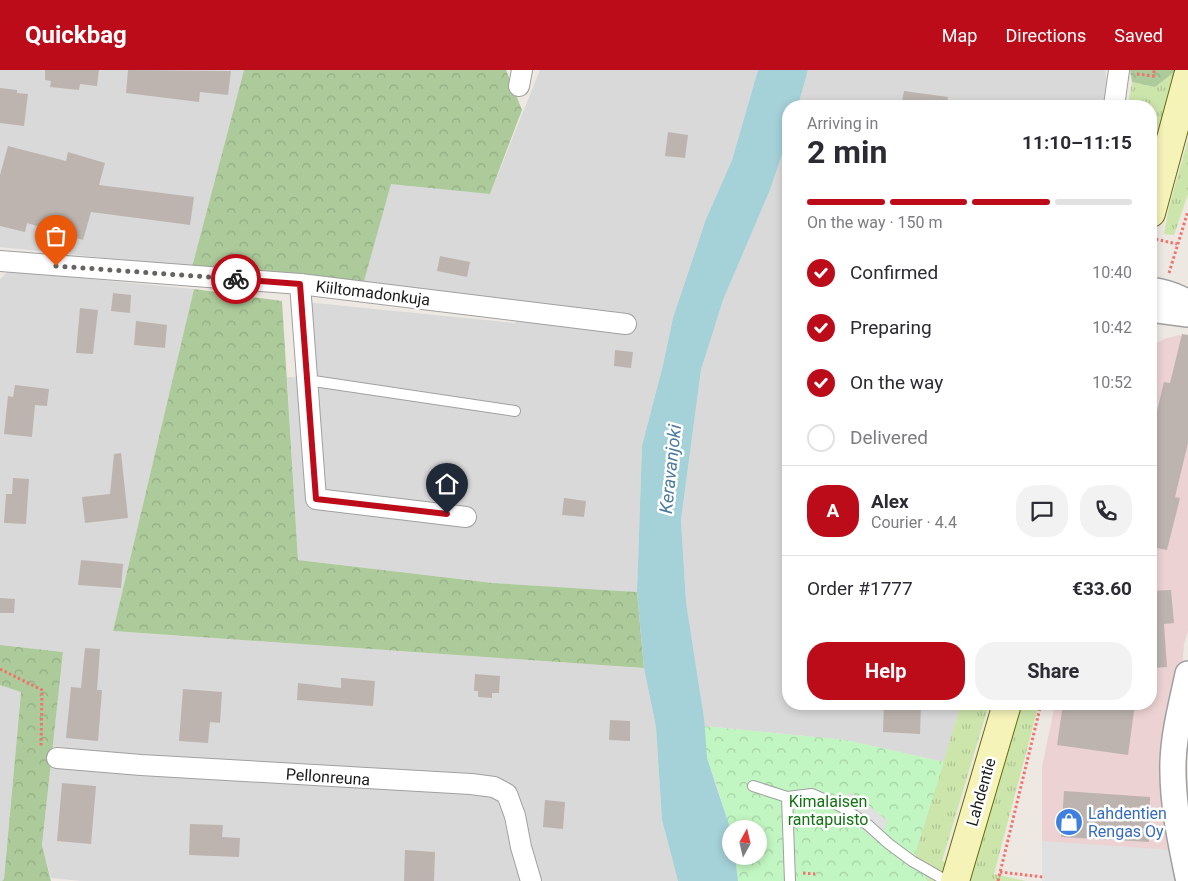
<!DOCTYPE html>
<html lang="en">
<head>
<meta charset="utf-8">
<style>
	:root { --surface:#fff; --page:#f2f2f3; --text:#2b2b33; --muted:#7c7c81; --line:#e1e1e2; --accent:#bc0c1a }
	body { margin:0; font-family:Roboto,sans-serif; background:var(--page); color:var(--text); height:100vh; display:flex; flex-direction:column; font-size:19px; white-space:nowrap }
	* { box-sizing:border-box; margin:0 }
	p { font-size:16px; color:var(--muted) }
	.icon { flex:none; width:28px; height:28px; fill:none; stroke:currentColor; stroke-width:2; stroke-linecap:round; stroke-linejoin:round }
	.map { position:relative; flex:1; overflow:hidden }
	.panel { position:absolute; left:782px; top:30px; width:375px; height:610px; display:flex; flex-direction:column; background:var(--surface); border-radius:20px; box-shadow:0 2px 8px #0003 }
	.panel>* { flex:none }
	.needle { width:32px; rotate:8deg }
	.tools { position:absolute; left:722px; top:750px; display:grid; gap:10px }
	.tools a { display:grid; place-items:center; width:45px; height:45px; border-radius:50%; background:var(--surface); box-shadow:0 2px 8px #0003; font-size:25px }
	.pin { position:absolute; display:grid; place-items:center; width:42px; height:42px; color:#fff; margin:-51px -21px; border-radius:50% 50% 50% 0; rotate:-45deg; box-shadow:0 0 5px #0007 }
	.pin .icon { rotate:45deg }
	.courier { position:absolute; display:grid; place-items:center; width:50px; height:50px; margin:-25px; border:4px solid #bc0c1a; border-radius:50%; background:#fff; color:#222; box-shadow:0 1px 6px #0007 }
	.overview em { font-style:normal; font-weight:700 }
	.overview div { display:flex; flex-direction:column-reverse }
	.overview { display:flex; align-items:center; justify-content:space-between; height:85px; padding:0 25px }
	h1 { font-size:32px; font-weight:700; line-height:38px }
	.bar { display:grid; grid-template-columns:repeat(4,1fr); gap:8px 5px; align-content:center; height:60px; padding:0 25px }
	.bar i { height:6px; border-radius:4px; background:var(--line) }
	.bar .current { background:var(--accent) }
	.bar p { grid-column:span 4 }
	.line { display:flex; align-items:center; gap:12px; padding:0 25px; border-top:1px solid var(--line) }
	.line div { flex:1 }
	.round { display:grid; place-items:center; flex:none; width:52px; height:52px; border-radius:20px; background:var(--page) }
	ol { padding:0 25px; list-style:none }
	li { display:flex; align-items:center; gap:15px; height:55px }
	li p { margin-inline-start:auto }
	li .icon { padding:5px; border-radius:50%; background:var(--accent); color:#fff; stroke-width:4 }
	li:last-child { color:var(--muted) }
	li i { width:28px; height:28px; border:2px solid var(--line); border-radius:50% }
	.cta { display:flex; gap:10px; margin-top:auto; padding:10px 25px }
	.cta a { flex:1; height:58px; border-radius:20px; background:var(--accent); color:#fff; font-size:20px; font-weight:700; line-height:58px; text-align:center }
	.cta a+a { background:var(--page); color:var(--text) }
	header { display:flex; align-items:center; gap:30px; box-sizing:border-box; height:70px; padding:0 25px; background:var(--accent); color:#fff }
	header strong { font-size:24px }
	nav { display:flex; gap:28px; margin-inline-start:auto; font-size:18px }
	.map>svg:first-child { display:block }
	.residential { fill:#dad9d9 }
	.commercial { fill:#edd2d3 }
	.grass { fill:url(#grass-tufts) }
	.forest { fill:url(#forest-crowns) }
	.park { fill:url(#park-crowns) }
	.parking { fill:#e0e0e0 }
	.water { fill:#a5d1d8 }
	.building { fill:#bdb4af }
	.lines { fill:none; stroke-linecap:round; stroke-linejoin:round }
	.service-casing { stroke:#a0a0a0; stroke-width:12 }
	.minor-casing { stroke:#a0a0a0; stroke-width:22 }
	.tertiary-casing { stroke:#a0a0a0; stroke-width:28 }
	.secondary-casing { stroke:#686b0b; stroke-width:30 }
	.path { stroke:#f17370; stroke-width:3; stroke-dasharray:2.5 2.5; stroke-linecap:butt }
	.service { stroke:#fff; stroke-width:10 }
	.minor { stroke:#fff; stroke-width:20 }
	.tertiary { stroke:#fff; stroke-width:25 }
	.secondary { stroke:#f5f3b8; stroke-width:28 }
	.done { stroke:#656461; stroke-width:5; stroke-dasharray:0 9 }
	.route { stroke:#bc0c1a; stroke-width:6 }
	.labels { text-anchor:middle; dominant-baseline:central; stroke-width:5; stroke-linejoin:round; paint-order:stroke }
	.street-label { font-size:16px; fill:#1c1c1c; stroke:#fff }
	.park-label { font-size:16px; fill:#127312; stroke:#fff }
	.shop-label { font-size:16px; fill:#366cbe; stroke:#fff; text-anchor:start }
	.water-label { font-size:18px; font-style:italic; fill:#4c7b9e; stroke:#fff }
</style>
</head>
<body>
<header>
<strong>Quickbag</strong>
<nav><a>Map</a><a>Directions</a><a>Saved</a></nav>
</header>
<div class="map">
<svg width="1188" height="811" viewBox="0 0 1188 811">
	<defs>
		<pattern id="grass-tufts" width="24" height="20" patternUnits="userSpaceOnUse" patternTransform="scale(1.25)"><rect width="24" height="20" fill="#cce5ab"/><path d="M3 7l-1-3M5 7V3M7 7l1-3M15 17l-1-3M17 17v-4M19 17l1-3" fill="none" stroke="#afc493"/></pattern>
		<pattern id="forest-crowns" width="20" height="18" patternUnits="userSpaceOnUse" patternTransform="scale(1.25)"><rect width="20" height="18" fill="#acca9a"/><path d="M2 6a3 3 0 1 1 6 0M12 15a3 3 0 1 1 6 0" fill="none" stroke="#93ad84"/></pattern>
		<pattern id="park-crowns" width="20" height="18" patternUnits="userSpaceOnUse" patternTransform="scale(1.25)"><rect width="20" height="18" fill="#c1f5c1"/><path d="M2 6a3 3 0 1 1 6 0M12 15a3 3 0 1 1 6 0" fill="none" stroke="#a5d1a5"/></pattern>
	</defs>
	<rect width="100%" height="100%" fill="#ede9e2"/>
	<g class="residential">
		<path d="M0,0H244L192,197L0,177Z"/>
		<path d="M540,0H758L732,90L706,149L673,248L663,295L642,376L637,522L493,513L298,490L287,307L309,308L305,232L515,253L519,233L363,215L391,113L490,124Z"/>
		<path d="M808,0H1105L1109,28L1107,36H798Z"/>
		<path d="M789,64V634H961L944,692L846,670L703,656L704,648L686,532L681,450L701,300L723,230L770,120Z"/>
		<path d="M8,201L194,219L113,561L644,598L656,657L662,750L678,811H81L51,808L42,775L63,582L0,575V209Z"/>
		<path d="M0,615L21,621L4,809L2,811H0Z"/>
	</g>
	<path class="commercial" d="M1179,265L1188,268V561L1184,574L1177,662L1185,811H1042V697L1055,634H1151V287L1155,274L1164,269Z"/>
	<g class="grass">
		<path d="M1177,0L1151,82V36H1128L1132,12L1155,17Z"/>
		<path d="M1188,70V124L1174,165L1164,164L1169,137Z"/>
		<path d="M961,634H989L942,791L971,798L1020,634H1039L994,804L1026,811H927L915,784Z"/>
	</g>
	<g class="forest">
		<path d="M244,0H506L522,40L490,124L391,114L363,215L192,197Z"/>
		<path d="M1130,0H1177L1155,17L1132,12Z"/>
		<path d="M194,219L282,231L298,490L493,513L637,522L644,598L113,561Z"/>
		<path d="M0,575L63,582L42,775L51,811H2L4,809L21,622L0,615Z"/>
	</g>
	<path class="park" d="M703,656L846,670L944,692L915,784L927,811H738L735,786H759V759H731V764L719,722L707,688Z"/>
	<g class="parking">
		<path d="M850,722L863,731L888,751L881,767L875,770L851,750L838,743Z"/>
		<path d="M1042,771L1173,780L1179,811H1042Z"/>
	</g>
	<path class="water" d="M758,0H808L798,36H789V64L770,120L723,230L701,300L681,450L686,532L704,648L707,688L730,758L731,786H735L738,811H678L662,750L656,657L644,598L637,522L642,376L663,295L673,248L706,149L732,90Z"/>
	<g class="building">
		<path d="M45,0H99L97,16L80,14L79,20L50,17L51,11L45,10Z"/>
		<path d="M128,0L231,1L228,25L200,22L199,32L126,23Z"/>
		<path d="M0,18L17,20V23L28,24L24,56L0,53Z"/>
		<path d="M904,21L948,27L947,36H901Z"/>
		<path d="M668,62L688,65L685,88L665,86Z"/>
		<path d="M8,76L66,91L68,82L105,93L99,115L194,127L190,155L91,142L83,170L27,153L25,162L0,156V105Z"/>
		<path d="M440,186L470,192L467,207L437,201Z"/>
		<path d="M113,223L131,225L130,243L111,241Z"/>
		<path d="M80,238L98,240L93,284L76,283Z"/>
		<path d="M136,251L167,255L165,278L134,275Z"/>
		<path d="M1182,264L1188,265V373L1175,427L1180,428L1167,480L1151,477V340L1157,341L1164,312L1170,313Z"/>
		<path d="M615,280L633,282L631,298L614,296Z"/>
		<path d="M15,315L49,319L47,336L35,335L32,367L4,364L8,326L13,327Z"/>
		<path d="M121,383L128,448L85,453L82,427L110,424L114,384Z"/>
		<path d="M13,408L29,409L26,454L4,453L6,424H12Z"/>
		<path d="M564,428L586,431L584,447L562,445Z"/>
		<path d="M81,490L123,494L121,518L78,515Z"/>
		<path d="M1171,520L1174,553L1164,554L1167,597L1151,598V521Z"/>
		<path d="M0,528L15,529L14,543H0Z"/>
		<path d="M85,578L100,579L97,620H102L98,671L66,668L71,617L81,618Z"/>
		<path d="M475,604L500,606L499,623H492V628L478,627V621H474Z"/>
		<path d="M341,608L375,611L373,636L297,630L298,613L341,618Z"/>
		<path d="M183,619L222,622L220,653L210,652L208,673L179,671Z"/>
		<path d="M884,634H921L920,664L883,662Z"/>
		<path d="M1063,634H1135L1128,685L1057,675Z"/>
		<path d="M610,650L630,651V671L609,670Z"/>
		<path d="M62,713L96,716L91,774L57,771Z"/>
		<path d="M1064,721L1150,727L1149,772L1061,767Z"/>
		<path d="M545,730L565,732L563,759L543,757Z"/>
		<path d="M190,754L223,755L222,767L240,768L239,787L189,785Z"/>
		<path d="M405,780L435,782L434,811H404Z"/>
	</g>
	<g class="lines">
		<g class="service-casing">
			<g id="service">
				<path d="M307,310L515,341"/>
				<path d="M753,716L787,727L812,724L842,737L868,755L889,774L912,791L947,811"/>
				<path d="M787,727L790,811"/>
			</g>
		</g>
		<g class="minor-casing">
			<g id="minor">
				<path d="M519,16L522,0"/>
				<path d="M1114,36L1119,0"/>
				<path d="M0,191L300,214L626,254"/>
				<path d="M300,214L316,429L466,447"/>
				<path d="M57,688L141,695L471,714L494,717L507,724L515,746L521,777L531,811"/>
			</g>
		</g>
		<g class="tertiary-casing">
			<g id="tertiary">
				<path d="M1151,220C1165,222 1177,226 1188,233"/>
				<path d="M1151,238L1158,240L1188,244"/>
				<path d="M1188,604C1182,633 1174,662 1173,692C1172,731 1180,769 1188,807"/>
			</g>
		</g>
		<g class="secondary-casing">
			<g id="secondary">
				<path d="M1151,143L1188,6"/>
				<path d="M955,811L1007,634"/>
			</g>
		</g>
		<g class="path">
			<path d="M1137,4L1154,6V0"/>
			<path d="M1151,168L1177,174"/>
			<path d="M1169,203L1188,141"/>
			<path d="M0,599L42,620L41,677"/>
			<path d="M1000,802L1043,807"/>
			<path d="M803,803L815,804"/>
			<path d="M998,811L1041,634"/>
		</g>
		<use href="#service" class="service"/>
		<use href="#minor" class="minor"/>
		<use href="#tertiary" class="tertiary"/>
		<use href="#secondary" class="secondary"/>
	</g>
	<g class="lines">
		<path class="done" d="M56,196L236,209"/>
		<path class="route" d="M236,209L300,214L316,429L447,444"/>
	</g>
	<defs>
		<g id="shop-disc" transform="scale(1.4375)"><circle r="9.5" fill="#3f7fe0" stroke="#fff"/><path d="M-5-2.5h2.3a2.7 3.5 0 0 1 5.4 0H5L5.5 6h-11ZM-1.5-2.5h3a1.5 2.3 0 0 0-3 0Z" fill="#fff"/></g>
	</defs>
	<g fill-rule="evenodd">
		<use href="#shop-disc" x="1069" y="752"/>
	</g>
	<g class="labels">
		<g class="street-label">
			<text transform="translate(373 223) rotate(7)">Kiiltomadonkuja</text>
			<text transform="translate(328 707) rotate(4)">Pellonreuna</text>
			<text transform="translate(981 722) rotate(-74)">Lahdentie</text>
		</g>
		<g class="park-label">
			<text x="828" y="731">Kimalaisen<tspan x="828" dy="18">rantapuisto</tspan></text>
		</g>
		<g class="shop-label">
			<text x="1088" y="743">Lahdentien<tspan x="1088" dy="18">Rengas Oy</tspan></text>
		</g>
		<g class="water-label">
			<text transform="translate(670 399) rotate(-84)">Keravanjoki</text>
		</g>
	</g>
</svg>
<div class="tools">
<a><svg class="needle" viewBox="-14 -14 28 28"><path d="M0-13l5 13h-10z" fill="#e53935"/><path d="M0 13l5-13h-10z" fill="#7c7c81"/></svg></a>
</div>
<div class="pin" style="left:56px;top:196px;background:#ea580c"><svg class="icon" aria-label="bag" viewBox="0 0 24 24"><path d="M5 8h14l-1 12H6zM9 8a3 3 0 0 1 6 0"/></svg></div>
<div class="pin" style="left:447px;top:444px;background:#1f2937"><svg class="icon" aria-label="home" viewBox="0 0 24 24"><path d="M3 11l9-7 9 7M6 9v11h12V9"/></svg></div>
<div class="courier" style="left:236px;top:209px"><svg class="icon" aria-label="bike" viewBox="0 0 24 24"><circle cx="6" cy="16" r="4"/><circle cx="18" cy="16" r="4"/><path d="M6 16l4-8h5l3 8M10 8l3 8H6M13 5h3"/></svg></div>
<section class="panel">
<div class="overview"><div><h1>2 min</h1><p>Arriving in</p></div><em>11:10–11:15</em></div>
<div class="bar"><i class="current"></i><i class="current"></i><i class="current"></i><i></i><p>On the way · 150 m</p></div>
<ol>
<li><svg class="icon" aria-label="check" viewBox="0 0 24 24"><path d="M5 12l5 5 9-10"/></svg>Confirmed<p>10:40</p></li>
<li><svg class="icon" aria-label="check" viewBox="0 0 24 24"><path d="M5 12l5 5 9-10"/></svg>Preparing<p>10:42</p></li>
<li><svg class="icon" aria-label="check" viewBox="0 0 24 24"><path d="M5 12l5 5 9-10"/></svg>On the way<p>10:52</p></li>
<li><i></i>Delivered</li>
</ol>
<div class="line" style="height:90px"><b class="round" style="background:var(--accent);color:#fff">A</b><div><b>Alex</b><p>Courier · 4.4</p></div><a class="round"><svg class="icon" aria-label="chat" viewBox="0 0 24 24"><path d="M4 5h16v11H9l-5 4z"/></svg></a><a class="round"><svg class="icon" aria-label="phone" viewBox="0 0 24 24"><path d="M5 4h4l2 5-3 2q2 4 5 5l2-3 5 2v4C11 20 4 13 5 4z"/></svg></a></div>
<div class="line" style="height:65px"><div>Order #1777</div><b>€33.60</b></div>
<div class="cta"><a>Help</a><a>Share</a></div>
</section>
</div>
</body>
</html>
